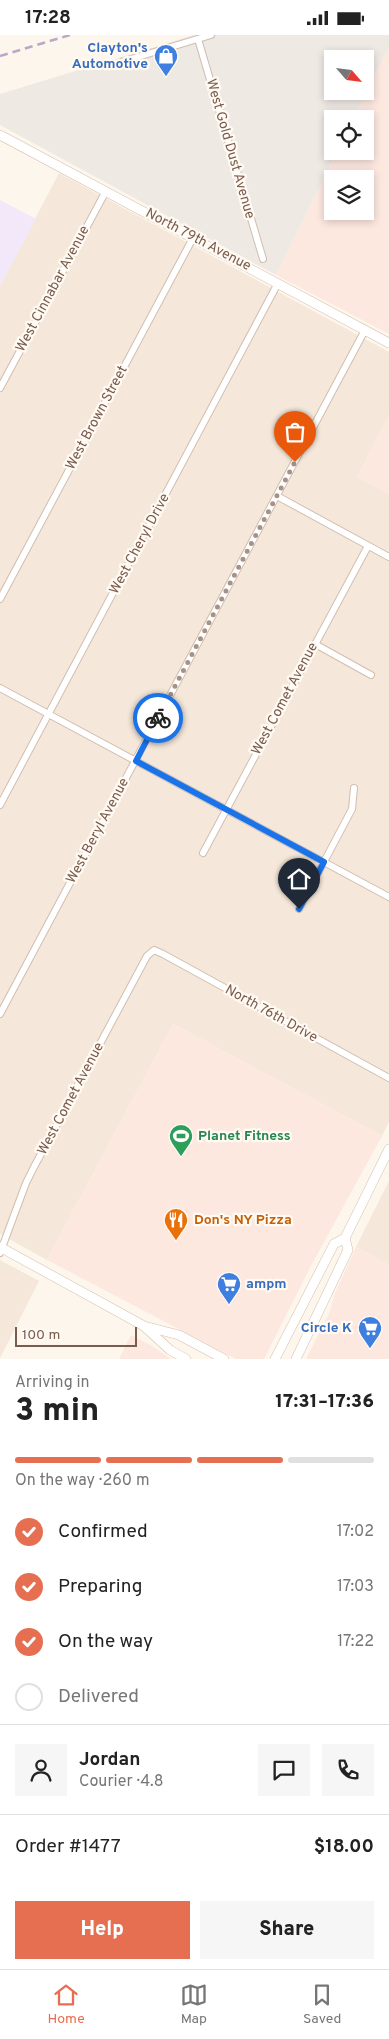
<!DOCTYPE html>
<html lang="en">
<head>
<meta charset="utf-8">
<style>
	:root { --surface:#fff; --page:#f6f6f6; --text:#222; --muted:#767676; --line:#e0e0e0; --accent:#e76f51 }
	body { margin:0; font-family:Overpass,sans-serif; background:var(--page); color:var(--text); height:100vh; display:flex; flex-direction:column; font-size:19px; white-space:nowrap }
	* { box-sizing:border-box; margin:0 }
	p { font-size:16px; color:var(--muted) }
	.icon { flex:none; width:28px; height:28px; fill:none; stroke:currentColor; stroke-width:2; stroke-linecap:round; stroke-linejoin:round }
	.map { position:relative; height:1324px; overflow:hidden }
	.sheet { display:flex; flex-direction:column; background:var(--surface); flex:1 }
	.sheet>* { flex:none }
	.needle { width:32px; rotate:118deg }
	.tools { position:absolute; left:324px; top:15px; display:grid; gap:10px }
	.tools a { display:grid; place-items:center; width:50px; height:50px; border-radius:0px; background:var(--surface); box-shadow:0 2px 8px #0003; font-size:25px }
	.scale { position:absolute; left:15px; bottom:12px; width:122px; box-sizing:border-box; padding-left:5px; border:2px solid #7a5c4d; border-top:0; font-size:14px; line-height:18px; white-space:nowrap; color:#7a5c4d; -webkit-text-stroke:4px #fffaf3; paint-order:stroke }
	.pin { position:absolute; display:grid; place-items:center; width:42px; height:42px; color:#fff; margin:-51px -21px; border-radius:50% 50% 50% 0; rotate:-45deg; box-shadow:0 0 5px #0007 }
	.pin .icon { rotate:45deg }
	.courier { position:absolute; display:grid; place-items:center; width:50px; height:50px; margin:-25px; border:4px solid #1a73e8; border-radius:50%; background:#fff; color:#222; box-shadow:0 1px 6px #0007 }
	.overview em { font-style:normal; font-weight:800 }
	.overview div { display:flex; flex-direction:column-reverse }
	.overview { display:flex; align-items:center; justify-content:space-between; height:85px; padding:0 15px }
	h1 { font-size:32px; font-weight:800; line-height:38px }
	.bar { display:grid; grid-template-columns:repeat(4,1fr); gap:8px 5px; align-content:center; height:60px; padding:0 15px }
	.bar i { height:6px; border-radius:4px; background:var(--line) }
	.bar .current { background:var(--accent) }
	.bar p { grid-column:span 4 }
	.line { display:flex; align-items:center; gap:12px; padding:0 15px; border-top:1px solid var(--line) }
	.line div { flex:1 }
	.round { display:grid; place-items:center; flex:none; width:52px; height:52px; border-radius:0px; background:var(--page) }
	ol { padding:0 15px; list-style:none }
	li { display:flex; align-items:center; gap:15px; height:55px }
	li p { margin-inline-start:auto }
	li .icon { padding:5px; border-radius:50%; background:var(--accent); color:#fff; stroke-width:4 }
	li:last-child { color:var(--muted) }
	li i { width:28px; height:28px; border:2px solid var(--line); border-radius:50% }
	.cta { display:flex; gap:10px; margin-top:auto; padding:10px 15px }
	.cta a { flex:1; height:58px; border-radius:0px; background:var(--accent); color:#fff; font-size:20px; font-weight:800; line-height:58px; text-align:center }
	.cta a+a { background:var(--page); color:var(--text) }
	.status { display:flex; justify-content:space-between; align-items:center; height:35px; padding:0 25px; background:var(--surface); direction:ltr }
	.status svg { height:14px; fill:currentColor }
	.tab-bar { display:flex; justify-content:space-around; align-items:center; height:70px; border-top:1px solid var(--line); background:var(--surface); font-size:14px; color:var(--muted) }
	.tab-bar a { display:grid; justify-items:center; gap:2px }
	.tab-bar .current { color:var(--accent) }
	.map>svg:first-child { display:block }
	.residential { fill:#f5e8da }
	.commercial { fill:#fde8e0; fill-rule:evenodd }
	.industrial { fill:#efe9e4; fill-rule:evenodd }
	.education { fill:#f3e8fa }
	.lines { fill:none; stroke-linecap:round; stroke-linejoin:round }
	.street-casing { stroke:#d1beb0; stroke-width:8 }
	.secondary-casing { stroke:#d6c0b0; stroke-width:10 }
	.street { stroke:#fff; stroke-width:6 }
	.secondary { stroke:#fff; stroke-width:9 }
	.rail { stroke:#b9a8c9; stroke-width:2.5; stroke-dasharray:8 5; stroke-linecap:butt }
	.done { stroke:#a89285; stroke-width:5; stroke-dasharray:0 9 }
	.route { stroke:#1a73e8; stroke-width:6 }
	.labels { text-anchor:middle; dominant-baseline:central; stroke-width:4.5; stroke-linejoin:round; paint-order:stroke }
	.shop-label { font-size:14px; font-weight:bold; fill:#366cbe; stroke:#fffaf3; text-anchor:end }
	.street-label { font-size:14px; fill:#7a5c4d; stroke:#fffaf3 }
	.leisure-label { font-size:14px; font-weight:bold; fill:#27864d; stroke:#fffaf3; text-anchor:start }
	.food-label { font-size:14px; font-weight:bold; fill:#c56008; stroke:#fffaf3; text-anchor:start }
</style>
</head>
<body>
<div class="status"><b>17:28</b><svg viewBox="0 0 49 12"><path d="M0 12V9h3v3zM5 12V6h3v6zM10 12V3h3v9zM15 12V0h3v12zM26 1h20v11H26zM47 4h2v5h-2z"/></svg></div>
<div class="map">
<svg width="389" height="1324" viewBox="0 0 389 1324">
	<rect width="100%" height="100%" fill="#fdf6ec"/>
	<g class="residential">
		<path d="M59,138L389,317V380L357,442L389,459V1087L382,1101L173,989L47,1225L0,1199V251Z"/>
		<path d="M389,1146V1230L356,1212Z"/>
		<path d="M0,1225L39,1246L0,1323Z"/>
	</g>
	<g class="commercial">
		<path d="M389,12V299L276,240L337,116H365V84H353ZM332,144H365V176H332Z"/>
		<path d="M389,380V459L357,442Z"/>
		<path d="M173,989L382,1101L311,1231L264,1324H236L47,1225Z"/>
		<path d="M356,1212L389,1230V1324H306L329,1279L335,1258Z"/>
		<path d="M131,1300L152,1311L171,1324H119Z"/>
	</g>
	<path class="industrial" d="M194,0H389V12L353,84H332V116H337L276,240L0,90V59ZM332,24H365V56H332Z"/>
	<path class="education" d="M0,165L36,184L0,251Z"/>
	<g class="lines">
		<g class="street-casing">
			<g id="street">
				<path d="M198,4L263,224"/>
				<path d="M121,27L211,0"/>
				<path d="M0,353L106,156"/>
				<path d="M277,461L389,522"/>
				<path d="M0,564L193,203"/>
				<path d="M315,609L371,640"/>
				<path d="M0,653L389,862"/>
				<path d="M0,770L278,248"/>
				<path d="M203,818L368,511"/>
				<path d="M299,874L352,774L354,753"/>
				<path d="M0,979L365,295"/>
				<path d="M0,1218L26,1148L34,1132L147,921L154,915L163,919L389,1043"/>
			</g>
		</g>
		<g class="secondary-casing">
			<g id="secondary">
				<path d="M0,100L389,308"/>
				<path d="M0,1212L144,1291L179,1300L224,1324"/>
				<path d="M146,1293L170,1315L186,1324"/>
				<path d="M275,1324L334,1209L345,1203L389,1114"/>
				<path d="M296,1324L348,1215L345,1203"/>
			</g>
		</g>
		<use href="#street" class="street"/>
		<use href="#secondary" class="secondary"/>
		<path class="rail" d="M0,21L70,0"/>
	</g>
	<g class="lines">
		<path class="done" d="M158,683L295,427"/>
		<path class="route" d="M158,683L136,726L324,827L299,874"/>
	</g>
	<defs>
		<g id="shop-pin" transform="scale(1.25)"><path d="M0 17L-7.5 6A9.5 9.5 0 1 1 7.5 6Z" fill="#3f7fe0" stroke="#fffaf3"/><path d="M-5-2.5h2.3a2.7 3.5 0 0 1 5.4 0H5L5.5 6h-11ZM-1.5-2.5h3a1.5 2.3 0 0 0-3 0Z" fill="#fff"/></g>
		<g id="stadium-pin" transform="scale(1.25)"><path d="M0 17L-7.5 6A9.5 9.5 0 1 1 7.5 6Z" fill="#2e9e5b" stroke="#fffaf3"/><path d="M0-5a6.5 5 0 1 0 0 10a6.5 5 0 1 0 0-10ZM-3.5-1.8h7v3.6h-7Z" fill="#fff"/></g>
		<g id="restaurant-pin" transform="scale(1.25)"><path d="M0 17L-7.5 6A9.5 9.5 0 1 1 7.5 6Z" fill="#e8710a" stroke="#fffaf3"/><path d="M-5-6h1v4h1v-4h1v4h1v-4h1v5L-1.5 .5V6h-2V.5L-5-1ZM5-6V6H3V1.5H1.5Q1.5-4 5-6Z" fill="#fff"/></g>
		<g id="supermarket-pin" transform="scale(1.25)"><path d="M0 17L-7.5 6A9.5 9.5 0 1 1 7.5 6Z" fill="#3f7fe0" stroke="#fffaf3"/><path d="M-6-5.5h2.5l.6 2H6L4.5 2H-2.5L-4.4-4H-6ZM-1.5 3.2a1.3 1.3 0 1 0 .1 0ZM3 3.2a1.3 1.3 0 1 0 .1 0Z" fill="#fff"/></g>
	</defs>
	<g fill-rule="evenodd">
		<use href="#shop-pin" x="166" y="21"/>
		<use href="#stadium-pin" x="181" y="1101"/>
		<use href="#restaurant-pin" x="176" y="1185"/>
		<use href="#supermarket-pin" x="229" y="1249"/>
		<use href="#supermarket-pin" x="370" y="1293"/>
	</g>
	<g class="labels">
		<g class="shop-label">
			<text x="148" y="13">Clayton's<tspan x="148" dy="16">Automotive</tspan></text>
			<text x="246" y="1249" text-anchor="start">ampm</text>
			<text x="352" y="1293">Circle K</text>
		</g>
		<g class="street-label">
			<text transform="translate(230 114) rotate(74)">West Gold Dust Avenue</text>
			<text transform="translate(198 205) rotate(28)">North 79th Avenue</text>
			<text transform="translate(53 254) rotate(-62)">West Cinnabar Avenue</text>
			<text transform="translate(97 383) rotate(-62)">West Brown Street</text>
			<text transform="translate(140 509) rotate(-62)">West Cheryl Drive</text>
			<text transform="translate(285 664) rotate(-62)">West Comet Avenue</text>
			<text transform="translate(98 796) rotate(-62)">West Beryl Avenue</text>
			<text transform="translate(271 979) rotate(29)">North 76th Drive</text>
			<text transform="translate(71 1064) rotate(-62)">West Comet Avenue</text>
		</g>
		<g class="leisure-label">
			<text x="198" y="1101">Planet Fitness</text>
		</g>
		<g class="food-label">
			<text x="194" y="1185">Don's NY Pizza</text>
		</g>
	</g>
</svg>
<div class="tools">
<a><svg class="needle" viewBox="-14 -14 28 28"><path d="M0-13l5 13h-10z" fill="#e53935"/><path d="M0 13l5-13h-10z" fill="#767676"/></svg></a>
<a><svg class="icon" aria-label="locate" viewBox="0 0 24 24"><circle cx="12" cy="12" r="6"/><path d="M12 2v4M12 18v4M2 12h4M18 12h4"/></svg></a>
<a><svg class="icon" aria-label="layers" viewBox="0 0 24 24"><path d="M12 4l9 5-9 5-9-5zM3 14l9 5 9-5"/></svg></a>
</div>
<div class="scale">100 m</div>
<div class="pin" style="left:295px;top:427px;background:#ea580c"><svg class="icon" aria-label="bag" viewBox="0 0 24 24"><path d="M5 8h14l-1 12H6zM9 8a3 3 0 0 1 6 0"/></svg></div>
<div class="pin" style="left:299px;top:874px;background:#1f2937"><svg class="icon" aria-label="home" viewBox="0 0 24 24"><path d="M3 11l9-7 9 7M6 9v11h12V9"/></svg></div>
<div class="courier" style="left:158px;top:683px"><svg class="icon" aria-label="bike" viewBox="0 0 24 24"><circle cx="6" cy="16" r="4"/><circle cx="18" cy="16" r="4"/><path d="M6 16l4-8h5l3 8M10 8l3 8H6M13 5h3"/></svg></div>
</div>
<section class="sheet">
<div class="overview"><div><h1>3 min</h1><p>Arriving in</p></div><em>17:31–17:36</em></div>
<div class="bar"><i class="current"></i><i class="current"></i><i class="current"></i><i></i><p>On the way · 260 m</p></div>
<ol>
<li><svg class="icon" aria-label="check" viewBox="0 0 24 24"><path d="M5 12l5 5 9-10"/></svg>Confirmed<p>17:02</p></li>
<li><svg class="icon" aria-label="check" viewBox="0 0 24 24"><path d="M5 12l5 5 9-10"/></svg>Preparing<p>17:03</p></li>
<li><svg class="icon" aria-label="check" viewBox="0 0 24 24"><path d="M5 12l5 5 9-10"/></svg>On the way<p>17:22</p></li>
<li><i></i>Delivered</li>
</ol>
<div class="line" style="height:90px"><a class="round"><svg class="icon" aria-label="person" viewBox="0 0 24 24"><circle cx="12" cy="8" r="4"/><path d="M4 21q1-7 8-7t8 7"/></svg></a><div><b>Jordan</b><p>Courier · 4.8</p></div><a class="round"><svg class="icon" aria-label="chat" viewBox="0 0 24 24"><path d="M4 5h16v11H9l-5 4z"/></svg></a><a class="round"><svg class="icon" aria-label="phone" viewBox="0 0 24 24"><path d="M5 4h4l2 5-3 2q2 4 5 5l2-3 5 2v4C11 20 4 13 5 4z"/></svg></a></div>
<div class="line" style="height:65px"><div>Order #1477</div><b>$18.00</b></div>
<div class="cta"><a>Help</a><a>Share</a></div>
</section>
<nav class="tab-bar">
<a class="current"><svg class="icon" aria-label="home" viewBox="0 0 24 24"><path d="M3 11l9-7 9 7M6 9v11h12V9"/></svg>Home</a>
<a><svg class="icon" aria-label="map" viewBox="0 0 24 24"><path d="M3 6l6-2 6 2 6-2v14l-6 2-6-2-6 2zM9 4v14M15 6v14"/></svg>Map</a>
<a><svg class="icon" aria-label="saved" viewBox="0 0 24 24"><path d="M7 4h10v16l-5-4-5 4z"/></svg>Saved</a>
</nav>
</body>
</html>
